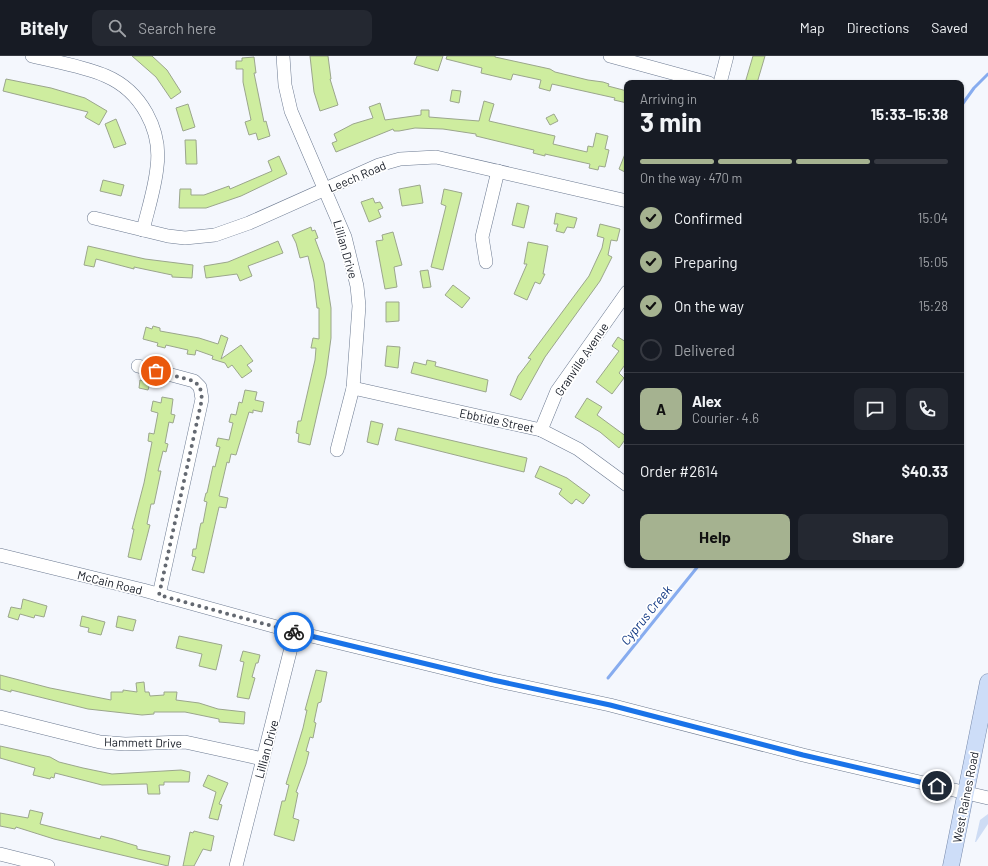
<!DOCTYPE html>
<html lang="en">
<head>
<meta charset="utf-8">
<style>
	:root { --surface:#171b24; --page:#242831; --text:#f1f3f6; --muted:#9ea1a6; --line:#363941; --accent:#a5b290 }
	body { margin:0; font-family:Barlow,sans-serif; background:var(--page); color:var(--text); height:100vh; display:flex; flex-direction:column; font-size:15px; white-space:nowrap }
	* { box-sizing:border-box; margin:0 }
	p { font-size:13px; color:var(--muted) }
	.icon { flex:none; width:22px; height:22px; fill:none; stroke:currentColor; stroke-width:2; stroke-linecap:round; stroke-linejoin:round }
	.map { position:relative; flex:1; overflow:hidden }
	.panel { position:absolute; left:624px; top:24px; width:340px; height:488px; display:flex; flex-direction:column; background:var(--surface); border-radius:8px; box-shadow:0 1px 3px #0004 }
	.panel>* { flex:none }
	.pin { position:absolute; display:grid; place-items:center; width:34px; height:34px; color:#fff; margin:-17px; border:2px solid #fff; border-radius:50%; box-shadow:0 1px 4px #0007 }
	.courier { position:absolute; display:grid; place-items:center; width:40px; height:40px; margin:-20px; border:3px solid #1a73e8; border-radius:50%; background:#fff; color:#222; box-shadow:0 1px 5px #0007 }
	.headline em { font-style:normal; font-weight:700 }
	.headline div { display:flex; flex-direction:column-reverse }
	.headline { display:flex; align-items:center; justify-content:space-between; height:68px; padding:0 16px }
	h1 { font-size:26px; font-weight:700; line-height:30px }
	.bar { display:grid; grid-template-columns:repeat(4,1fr); gap:6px 4px; align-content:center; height:48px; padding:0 16px }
	.bar i { height:5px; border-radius:3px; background:var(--line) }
	.bar .current { background:var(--accent) }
	.bar p { grid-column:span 4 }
	.line { display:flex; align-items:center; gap:10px; padding:0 16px; border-top:1px solid var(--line) }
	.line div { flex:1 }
	.round { display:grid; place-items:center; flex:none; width:42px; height:42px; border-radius:8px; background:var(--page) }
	ol { padding:0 16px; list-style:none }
	li { display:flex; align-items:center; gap:12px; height:44px }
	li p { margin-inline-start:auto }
	li .icon { padding:4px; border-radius:50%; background:var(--accent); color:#111; stroke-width:4 }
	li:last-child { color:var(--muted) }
	li i { width:22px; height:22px; border:2px solid var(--line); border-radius:50% }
	.action { display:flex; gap:8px; margin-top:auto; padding:8px 16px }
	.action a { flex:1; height:46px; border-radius:8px; background:var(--accent); color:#111; font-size:16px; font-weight:700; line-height:46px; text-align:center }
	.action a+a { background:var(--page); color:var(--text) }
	header { display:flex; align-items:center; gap:24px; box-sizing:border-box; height:56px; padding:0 20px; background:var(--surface); border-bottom:1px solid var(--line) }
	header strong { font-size:19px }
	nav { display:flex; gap:22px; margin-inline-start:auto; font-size:14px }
	.search { width:280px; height:36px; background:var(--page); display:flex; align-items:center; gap:10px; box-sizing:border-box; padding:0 14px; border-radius:8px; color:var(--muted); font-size:15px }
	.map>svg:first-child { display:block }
	.green { fill:#cedcf4 }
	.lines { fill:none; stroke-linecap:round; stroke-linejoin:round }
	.stream { stroke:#87acef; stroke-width:3 }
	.building { fill:#ceed9f; stroke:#9ba68c }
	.minor-casing { stroke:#6c7a91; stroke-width:14 }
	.major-casing { stroke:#788aab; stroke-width:17 }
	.minor { stroke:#fff; stroke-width:13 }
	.major { stroke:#cdddf8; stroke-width:16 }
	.done { stroke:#646971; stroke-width:4; stroke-dasharray:0 7.2 }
	.route { stroke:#1a73e8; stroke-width:5 }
	.labels { text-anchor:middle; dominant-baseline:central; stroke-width:3.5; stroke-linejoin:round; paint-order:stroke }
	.street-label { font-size:12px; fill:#171c26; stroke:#fff }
	.water-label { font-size:13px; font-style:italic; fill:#0d3581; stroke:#fff }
</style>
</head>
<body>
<header>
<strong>Bitely</strong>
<div class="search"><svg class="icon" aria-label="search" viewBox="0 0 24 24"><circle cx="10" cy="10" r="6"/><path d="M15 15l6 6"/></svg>Search here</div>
<nav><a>Map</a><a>Directions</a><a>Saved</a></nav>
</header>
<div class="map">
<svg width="988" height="810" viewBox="0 0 988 810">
	<rect width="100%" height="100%" fill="#f4f7fd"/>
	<path class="green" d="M988,758V768L976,786H975L980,764Z"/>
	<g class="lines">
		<g class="stream">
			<path d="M961,50L974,32L988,18"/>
			<path d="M608,622L699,509"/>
		</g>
	</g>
	<g class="building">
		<path d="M132,0H152L167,14L181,36L171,43L156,21Z"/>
		<path d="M310,0H328L331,23H330L338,49L320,55L314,36Z"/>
		<path d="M417,0H443L438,15L414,8Z"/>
		<path d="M447,0H495V1L550,13L555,16L588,24L603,26L609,28L608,30L627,35V47L614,44L615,42L552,28L550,35L539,32L541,24L513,18L511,24L481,17L482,12L446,3Z"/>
		<path d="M753,0H765L757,27H745Z"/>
		<path d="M254,1L256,17H254L264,66L266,65L270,80L258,84L256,77L249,79L245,66L251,64L243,26V13H236V5H242V2Z"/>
		<path d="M6,23L51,32L85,42L107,55L99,69L85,61L88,56L3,35Z"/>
		<path d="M452,34L461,35L459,47L450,45Z"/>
		<path d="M484,45L494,48L489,65L555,80L553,88L587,96L588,90L593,91L596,77L608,80L605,93L609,94L605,111L599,110L598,114L589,112L590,108L545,98V100L533,97L534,94L476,80V78L443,73L415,72L399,75H394L393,73L336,96L332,87L337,85L334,78L353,68L373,62L369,51L380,47L385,64L421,59V54H429V61L479,65Z"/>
		<path d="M188,48L195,71L183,75L176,52Z"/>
		<path d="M554,58L558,65L550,69L546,62Z"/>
		<path d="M116,63L126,88L114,92L105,68Z"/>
		<path d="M185,84H196L197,108H186Z"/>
		<path d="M627,93V117L619,113Z"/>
		<path d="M279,100L287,118L241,140L206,152H179L180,133H191V139H204L229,130L230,133L272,115L268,105Z"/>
		<path d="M103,124L124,129L121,140L100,135Z"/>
		<path d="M420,129L423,147L402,150L399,133Z"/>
		<path d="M444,133L462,137L443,214L431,211L446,150L441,148Z"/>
		<path d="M373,142L375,147L380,146L383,152L378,154L381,161L369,166L361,146Z"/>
		<path d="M517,147L529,150L524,172L512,169Z"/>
		<path d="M556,157L577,162L574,172L567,171L564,177L556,175L558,168H554Z"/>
		<path d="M600,168L620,173L617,185L611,184L608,199L612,201L600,225L545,301L521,344L510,339L518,320L531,303L528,302L589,220L602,192L604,182L597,180Z"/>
		<path d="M311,171L312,175L315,174L318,182L315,183L324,207L331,252V282L326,319L310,389L298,386L299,378L296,377L298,365H301L315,304L316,292H311L313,282L319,283V252H317L314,226L308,200L300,202L296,187L292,179Z"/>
		<path d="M393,176L402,209L394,211L397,231L385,233L376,185L383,184L382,179Z"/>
		<path d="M278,185L283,197L248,210L252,220L240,225L237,218L206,222L204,210L228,206Z"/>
		<path d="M528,186L548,190L543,218H545L540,228L535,226L527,244L514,238L527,208H524Z"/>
		<path d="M88,190L145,203L193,209L192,222L172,221V219L134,211V213L96,203L94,211L84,209Z"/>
		<path d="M428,214L431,231L423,232L420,215Z"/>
		<path d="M453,229L470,242L462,252L445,239Z"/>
		<path d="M386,246H399V265L386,266Z"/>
		<path d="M153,270L160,272V275L199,282L218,288L221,279L228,282L221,303L241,289L253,305L247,309L252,315L242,322L232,309L228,312L225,307L212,303L213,300L196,294L195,299L187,298L188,294L166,289L165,292L157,290L158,287L143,283L146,271L152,273Z"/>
		<path d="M618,281L626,286L627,284V306L619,317L624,322L612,338L596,326L619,295L612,290Z"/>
		<path d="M387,290L400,291L398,312L385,310Z"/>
		<path d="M427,304L436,306L435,310L488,324L486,336L411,317L414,306L426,309Z"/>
		<path d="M140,324L150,327L148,334L139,332Z"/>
		<path d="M245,334L257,336L255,344L264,346L262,356L253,354V357L249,356L236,399L231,398L229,407L227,406L219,440L228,442L226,452L219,451L204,517L192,514L196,501L192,500L193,493H196L200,471L201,467H203L207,446L204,445L206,437H207L213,410L215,411L220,391L216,390L218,382L229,384L233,367L229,366L231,358L236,359L239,346L242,347Z"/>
		<path d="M162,341L173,343L171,358L175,359L173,367L169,366L165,387L168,388L166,396L163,395L158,415H161L154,448H151L147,468L150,469L141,504L128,501L134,473H132L144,427L152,386L148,385L149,377L154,378L158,357L151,355L153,345L161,347Z"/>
		<path d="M587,342L602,351L597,359L627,381L619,392L600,376L575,361Z"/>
		<path d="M371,365L383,368L378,389L367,386Z"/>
		<path d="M398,372L527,402L524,416L395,384Z"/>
		<path d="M540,410L567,422L590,439L583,448L576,443L572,448L570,447L559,438L562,433L535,421Z"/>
		<path d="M23,543L47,550L44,561L35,559L34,562L20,558L18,564L8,561L11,551L21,553Z"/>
		<path d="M82,560L105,566L101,579L88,576L89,572L80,570Z"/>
		<path d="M118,560L136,564L133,575L116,571Z"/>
		<path d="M179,580L222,589L216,614L199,610L202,598L176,592Z"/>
		<path d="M243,595L260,599L258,607H256L252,621L255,622L249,643L237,641L244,606L240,605Z"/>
		<path d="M316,614L327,616L321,646L318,647L314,666L316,667L313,682L310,681L306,695L309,696L306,708L296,736L298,737L293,762L299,764L294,785L274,779L282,745H285L289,729L286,728L303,672L307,654H305Z"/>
		<path d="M0,619L50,632L111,644V636H123V634L137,636L136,627L144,626L145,636H149L150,640L164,639V636H177L176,644L199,647L218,653L245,656L244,668L219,666V663L185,656H154V658L142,659L88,653L11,634V636L0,633Z"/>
		<path d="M0,690L50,701L59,706L83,712L112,718L181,714L190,716L189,726H164V729H159L160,738H148L147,728L102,729L55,717L54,722L51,721L50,723L33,719L35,712L0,702Z"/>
		<path d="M208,719L228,727L219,748L222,749L218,764L209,762L216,736L203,730Z"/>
		<path d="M30,754L43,757L40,768L100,783L101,780L113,783L137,790V793L170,800L168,810L54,783L16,771L15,773L0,770V757L28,762Z"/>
		<path d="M194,775L214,780L211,795L203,793L194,810H183L190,776L193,777Z"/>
	</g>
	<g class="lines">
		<g class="minor-casing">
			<g id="minor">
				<path d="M32,0C56,6 83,10 106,20C141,35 162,74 157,111C155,132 148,153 143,174"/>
				<path d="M283,0L285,29L291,55L345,181L357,230L359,250L353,332L337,394"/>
				<path d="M610,0L709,27"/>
				<path d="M720,27L727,0"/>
				<path d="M94,162L168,180L185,182L215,179L249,167L379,109L400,103L436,101L627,145"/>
				<path d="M486,206L482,181L498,115"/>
				<path d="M138,310L194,325L200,331L202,343L159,539"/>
				<path d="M353,332L541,374L578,393L627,429"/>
				<path d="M541,374L557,335L627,236"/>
				<path d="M0,499L143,534L295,576L493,624L610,649L803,699L988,742"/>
				<path d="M0,661L100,686L125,688L185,686L263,703"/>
				<path d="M0,798L48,810"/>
				<path d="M236,810L295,576"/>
			</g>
		</g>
		<g class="major-casing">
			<path id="major" d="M951,810L988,626"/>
		</g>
		<use href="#minor" class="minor"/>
		<use href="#major" class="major"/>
	</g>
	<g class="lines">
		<path class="done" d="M156,315L194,325L200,331L202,343L159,539L294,576"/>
		<path class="route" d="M294,576L493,624L610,649L803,699L937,730"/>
	</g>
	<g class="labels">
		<g class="street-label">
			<text transform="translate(357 120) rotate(-23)">Leech Road</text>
			<text transform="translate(346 193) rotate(74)">Lillian Drive</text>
			<text transform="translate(581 303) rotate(-56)">Granville Avenue</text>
			<text transform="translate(497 364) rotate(12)">Ebbtide Street</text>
			<text transform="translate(110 526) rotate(14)">McCain Road</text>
			<text transform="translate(143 686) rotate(1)">Hammett Drive</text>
			<text transform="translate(266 693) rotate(-75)">Lillian Drive</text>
			<text transform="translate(965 741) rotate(-79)">West Raines Road</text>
		</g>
		<g class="water-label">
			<text transform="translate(646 559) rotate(-51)">Cyprus Creek</text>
		</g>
	</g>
</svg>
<div class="pin" style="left:156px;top:315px;background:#ea580c"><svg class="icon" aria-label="bag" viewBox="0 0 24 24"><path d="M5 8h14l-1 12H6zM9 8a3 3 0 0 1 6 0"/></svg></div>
<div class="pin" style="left:937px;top:730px;background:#1f2937"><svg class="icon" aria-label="home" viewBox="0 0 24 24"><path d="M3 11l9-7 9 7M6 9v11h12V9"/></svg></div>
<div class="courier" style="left:294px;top:576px"><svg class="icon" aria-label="bike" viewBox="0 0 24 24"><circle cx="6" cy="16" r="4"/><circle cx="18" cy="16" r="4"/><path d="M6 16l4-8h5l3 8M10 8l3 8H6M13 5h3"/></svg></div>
<section class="panel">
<div class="headline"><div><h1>3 min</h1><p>Arriving in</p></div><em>15:33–15:38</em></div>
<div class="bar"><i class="current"></i><i class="current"></i><i class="current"></i><i></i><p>On the way · 470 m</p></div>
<ol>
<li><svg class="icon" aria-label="check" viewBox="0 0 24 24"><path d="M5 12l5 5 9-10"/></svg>Confirmed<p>15:04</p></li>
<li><svg class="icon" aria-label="check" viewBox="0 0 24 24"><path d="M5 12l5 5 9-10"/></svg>Preparing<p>15:05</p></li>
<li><svg class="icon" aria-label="check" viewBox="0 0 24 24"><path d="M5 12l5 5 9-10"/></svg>On the way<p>15:28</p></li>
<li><i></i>Delivered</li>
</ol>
<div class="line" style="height:72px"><b class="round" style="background:var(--accent);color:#111">A</b><div><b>Alex</b><p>Courier · 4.6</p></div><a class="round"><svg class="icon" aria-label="chat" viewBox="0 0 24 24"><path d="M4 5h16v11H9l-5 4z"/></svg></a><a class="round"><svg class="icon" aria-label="phone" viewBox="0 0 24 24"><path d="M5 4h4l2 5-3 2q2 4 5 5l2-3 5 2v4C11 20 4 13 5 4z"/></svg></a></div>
<div class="line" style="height:52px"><div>Order #2614</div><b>$40.33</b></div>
<div class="action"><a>Help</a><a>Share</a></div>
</section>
</div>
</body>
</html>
